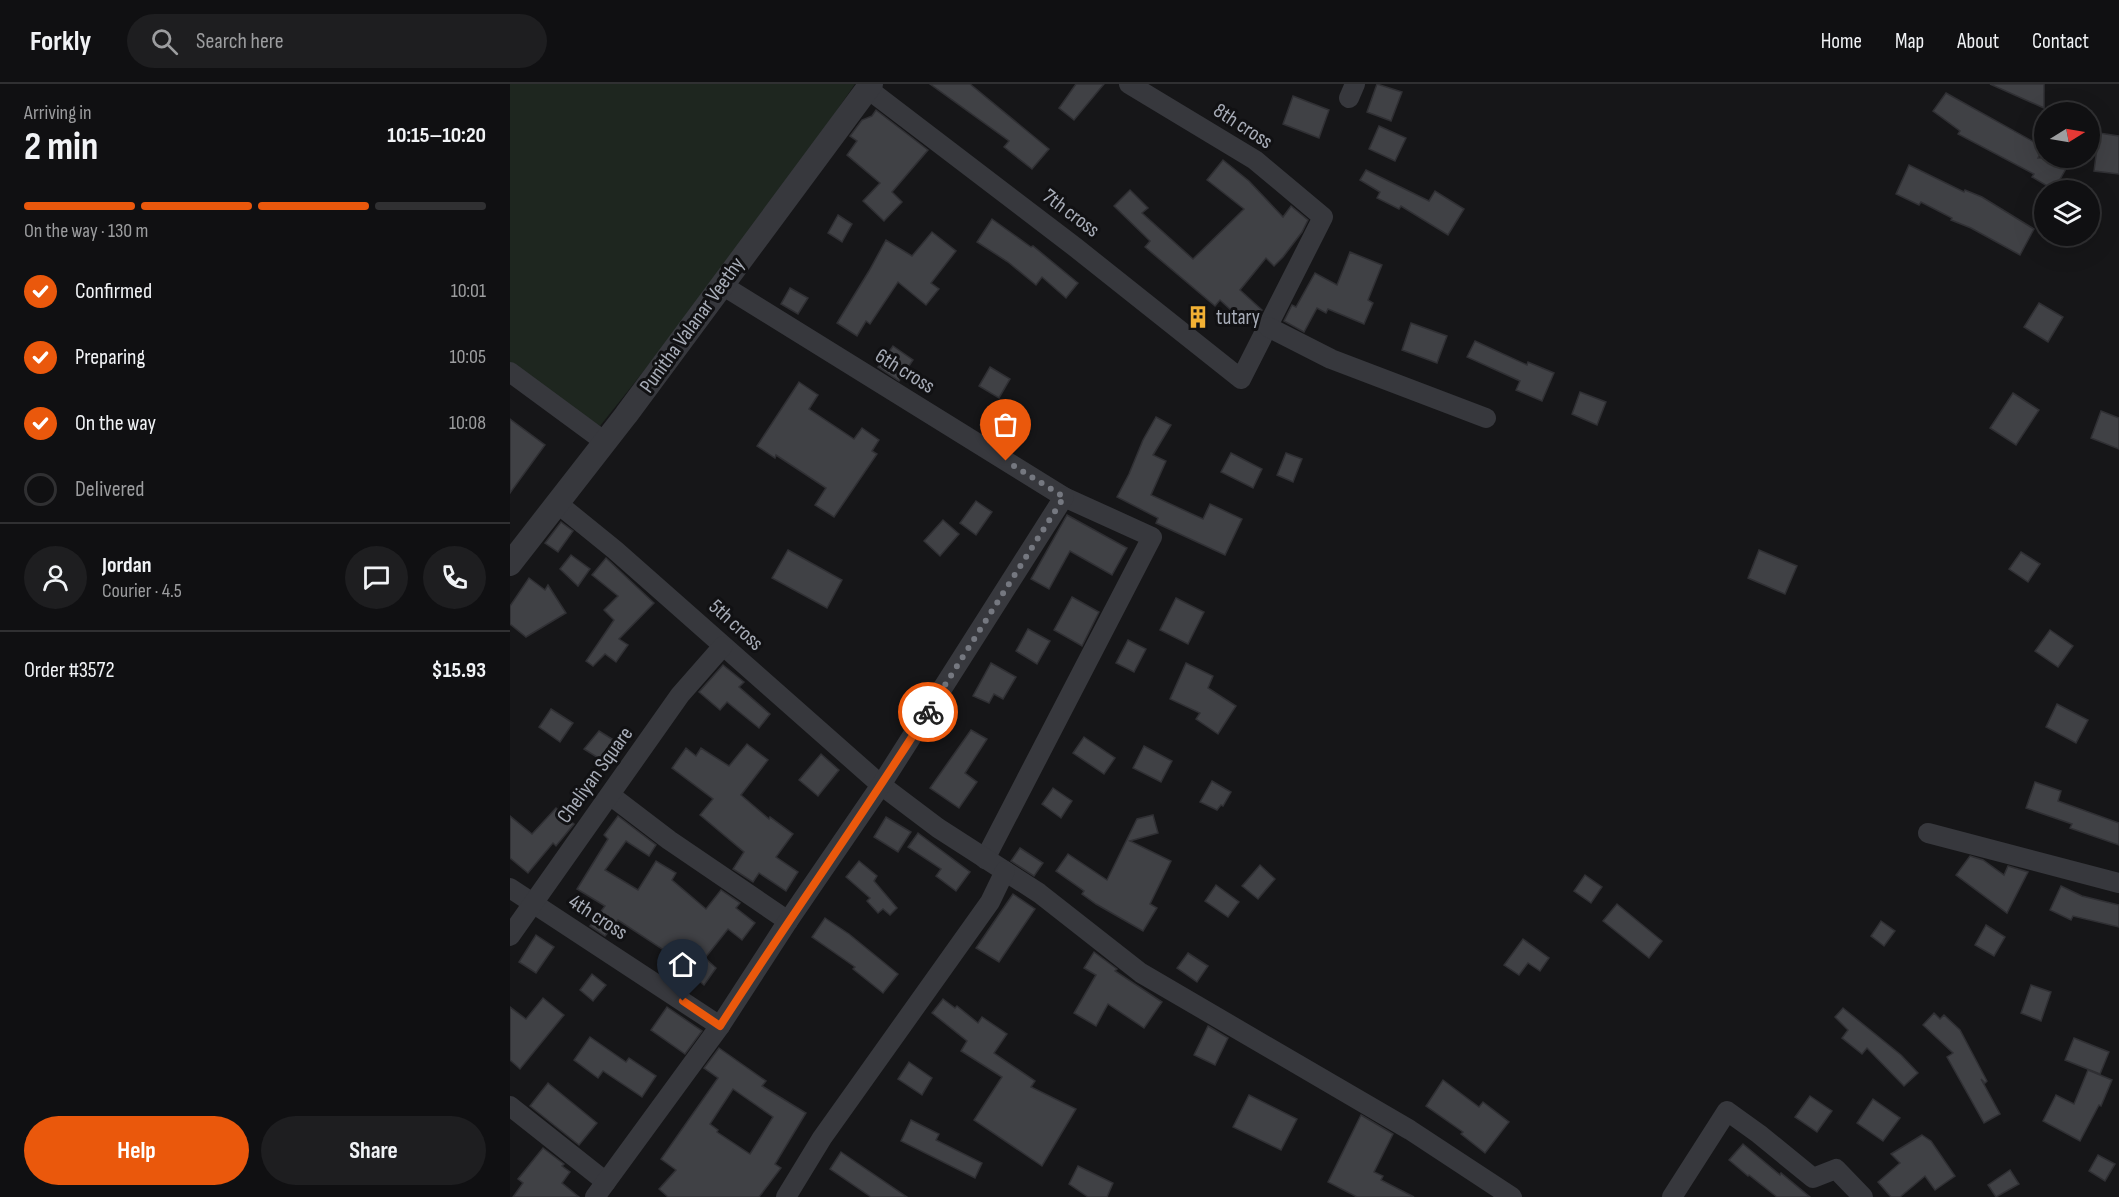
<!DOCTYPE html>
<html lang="en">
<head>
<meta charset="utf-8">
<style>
	:root { --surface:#101012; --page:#1e1e20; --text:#f1f3f6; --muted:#9c9d9f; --line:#303032; --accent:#ea580c }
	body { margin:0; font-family:"Sofia Sans Condensed",sans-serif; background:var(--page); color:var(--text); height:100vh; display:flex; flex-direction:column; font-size:22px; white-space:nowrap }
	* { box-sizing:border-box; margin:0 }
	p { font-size:20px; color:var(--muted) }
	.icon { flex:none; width:33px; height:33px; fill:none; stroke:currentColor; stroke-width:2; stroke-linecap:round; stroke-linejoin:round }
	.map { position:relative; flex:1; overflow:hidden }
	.side { display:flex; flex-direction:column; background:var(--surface); width:510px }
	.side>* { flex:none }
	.needle { width:39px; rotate:79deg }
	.tools { position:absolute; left:1524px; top:18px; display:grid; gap:12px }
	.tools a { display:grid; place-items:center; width:66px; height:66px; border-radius:50%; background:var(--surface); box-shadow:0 6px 24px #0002,0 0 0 2px var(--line); font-size:30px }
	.pin { position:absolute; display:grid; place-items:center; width:51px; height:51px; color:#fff; margin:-62px -26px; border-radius:50% 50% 50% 0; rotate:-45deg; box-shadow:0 0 6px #0007 }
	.pin .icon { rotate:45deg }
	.courier { position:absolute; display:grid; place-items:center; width:60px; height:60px; margin:-30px; border:4px solid #ea580c; border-radius:50%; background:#fff; color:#222; box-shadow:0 2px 8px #0007 }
	.headline em { font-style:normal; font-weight:700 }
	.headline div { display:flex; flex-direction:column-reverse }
	.headline { display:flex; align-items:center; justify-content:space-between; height:102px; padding:0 24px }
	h1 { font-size:39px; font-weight:700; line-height:45px }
	.bar { display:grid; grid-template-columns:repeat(4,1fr); gap:9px 6px; align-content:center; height:72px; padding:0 24px }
	.bar i { height:8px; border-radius:4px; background:var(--line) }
	.bar .selected { background:var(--accent) }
	.bar p { grid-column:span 4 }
	.line { display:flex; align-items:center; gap:15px; padding:0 24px; border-top:2px solid var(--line) }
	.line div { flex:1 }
	.round { display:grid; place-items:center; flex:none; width:63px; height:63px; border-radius:32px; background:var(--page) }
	ol { padding:0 24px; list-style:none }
	li { display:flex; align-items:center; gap:18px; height:66px }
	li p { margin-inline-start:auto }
	li .icon { padding:6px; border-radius:50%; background:var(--accent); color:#fff; stroke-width:4 }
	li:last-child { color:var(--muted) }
	li i { width:33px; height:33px; border:3px solid var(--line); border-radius:50% }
	.button { display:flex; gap:12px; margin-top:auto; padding:12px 24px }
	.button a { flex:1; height:69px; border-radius:36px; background:var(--accent); color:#fff; font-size:24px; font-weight:700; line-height:69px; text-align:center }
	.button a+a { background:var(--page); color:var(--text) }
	header { display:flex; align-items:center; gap:36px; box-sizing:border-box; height:84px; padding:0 30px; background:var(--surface); border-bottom:2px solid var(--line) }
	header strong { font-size:28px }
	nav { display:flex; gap:33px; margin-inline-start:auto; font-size:21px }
	.search { width:420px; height:54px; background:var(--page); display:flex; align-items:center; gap:15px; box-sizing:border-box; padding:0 21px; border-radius:33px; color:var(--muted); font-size:22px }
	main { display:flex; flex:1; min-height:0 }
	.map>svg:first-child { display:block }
	.green { fill:#1e261f }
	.building { fill:#404145; stroke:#303034; stroke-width:1.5; fill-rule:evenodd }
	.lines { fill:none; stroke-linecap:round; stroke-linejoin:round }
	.minor { stroke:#37383d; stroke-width:20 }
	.tertiary { stroke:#37383d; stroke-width:24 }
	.done { stroke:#757880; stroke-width:6; stroke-dasharray:0 10.8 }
	.route { stroke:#ea580c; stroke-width:8 }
	.labels { text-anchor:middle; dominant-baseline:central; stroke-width:6; stroke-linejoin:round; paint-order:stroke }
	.street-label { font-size:21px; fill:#a8adb8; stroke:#111113 }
	.poi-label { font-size:21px; fill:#a8adb8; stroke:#111113; text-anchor:start }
</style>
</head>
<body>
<header>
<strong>Forkly</strong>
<div class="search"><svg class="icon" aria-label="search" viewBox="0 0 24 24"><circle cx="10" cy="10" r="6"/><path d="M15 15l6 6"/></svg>Search here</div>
<nav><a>Home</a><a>Map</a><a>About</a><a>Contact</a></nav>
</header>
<main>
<section class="side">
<div class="headline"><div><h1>2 min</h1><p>Arriving in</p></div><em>10:15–10:20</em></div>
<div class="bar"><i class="selected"></i><i class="selected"></i><i class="selected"></i><i></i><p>On the way · 130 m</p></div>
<ol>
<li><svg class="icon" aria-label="check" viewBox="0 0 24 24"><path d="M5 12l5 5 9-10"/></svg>Confirmed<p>10:01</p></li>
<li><svg class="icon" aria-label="check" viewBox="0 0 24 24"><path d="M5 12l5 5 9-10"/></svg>Preparing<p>10:05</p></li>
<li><svg class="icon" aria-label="check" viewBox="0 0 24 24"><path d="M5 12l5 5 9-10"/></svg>On the way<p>10:08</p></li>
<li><i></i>Delivered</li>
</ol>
<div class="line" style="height:108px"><a class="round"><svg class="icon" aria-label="person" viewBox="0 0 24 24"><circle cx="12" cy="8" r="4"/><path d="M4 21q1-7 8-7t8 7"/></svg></a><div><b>Jordan</b><p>Courier · 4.5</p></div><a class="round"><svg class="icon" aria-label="chat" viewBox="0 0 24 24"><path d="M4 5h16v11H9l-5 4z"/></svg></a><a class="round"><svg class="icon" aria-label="phone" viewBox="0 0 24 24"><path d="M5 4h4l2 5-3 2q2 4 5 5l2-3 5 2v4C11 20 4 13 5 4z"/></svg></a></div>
<div class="line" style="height:78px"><div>Order #3572</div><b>$15.93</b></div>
<div class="button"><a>Help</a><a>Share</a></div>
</section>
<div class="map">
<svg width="1609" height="1113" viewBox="0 0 1609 1113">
	<rect width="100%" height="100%" fill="#161618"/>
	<path class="green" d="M0,0H345C265,118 179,231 90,342L0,282Z"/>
	<g class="building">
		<path d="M420,0H460L539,65L522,85L494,63L499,57Z"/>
		<path d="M566,0H594L564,36L549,24Z"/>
		<path d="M867,0L892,8L881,37L857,28Z"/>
		<path d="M1480,0H1534V24Z"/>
		<path d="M1436,9L1533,63L1528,74H1562L1544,106L1522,93L1524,90L1448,50L1450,47L1423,27Z"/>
		<path d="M783,12L819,26L809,54L773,40Z"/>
		<path d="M366,26L418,66L382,108L392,118L374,137L353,117L370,99L337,71L347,57L340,52L352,36L362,32Z"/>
		<path d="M869,42L896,54L885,77L859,65Z"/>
		<path d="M1589,49L1609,52V90L1584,87Z"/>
		<path d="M713,76L739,97L773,133L781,122L798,136L792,148L773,173L764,182L756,174L730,206L752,226L738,242L710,216L705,222L635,163L640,157L604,122L620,106L638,124L632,129L683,175L734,125L697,96Z"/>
		<path d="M1399,81L1454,108L1455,106L1472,113L1524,145L1510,171L1461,144L1441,136L1442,134L1411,118L1409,121L1386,110Z"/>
		<path d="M856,86L919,117L925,107L954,125L938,151L891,122L889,125L867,114L870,108L850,96Z"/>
		<path d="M328,131L342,140L332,158L318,149Z"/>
		<path d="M482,135L521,163L523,162L568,199L556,214L532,193L526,201L498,178L467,158Z"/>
		<path d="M422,148L446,167L421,199L429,205L416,221L388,198L360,240L356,237L347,252L327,239L359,187L376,156L402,172Z"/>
		<path d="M840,168L872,181L858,216L863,219L854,240L818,225L816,229L807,224L794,248L774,237L782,221L786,223L805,189L827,201Z"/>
		<path d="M280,204L298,214L288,230L271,220Z"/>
		<path d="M1529,219L1553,233L1538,258L1514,243Z"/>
		<path d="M901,239L937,252L927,279L892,266Z"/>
		<path d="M965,257L1017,281L1018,278L1044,289L1032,317L1006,306L1010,297L957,273Z"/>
		<path d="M383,262L403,276L389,297L368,283Z"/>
		<path d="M480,283L500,295L489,314L469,302Z"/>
		<path d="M289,298L308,311L299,325L344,355L352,344L369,356L362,367L367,370L324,433L305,421L316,404L266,371L265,374L247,362Z"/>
		<path d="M1070,308L1096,318L1087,341L1062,330Z"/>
		<path d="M1503,309L1529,326L1506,361L1480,344Z"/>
		<path d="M478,326L492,334L484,349L470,341Z"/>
		<path d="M1591,327L1609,334V365L1581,354Z"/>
		<path d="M646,333L661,341L643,371L656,377L641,411L693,435L700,420L732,435L715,471L646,439L648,434L607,413L619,390L633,356Z"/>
		<path d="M0,335L35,361L0,409Z"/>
		<path d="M721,369L752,385L743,404L711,388Z"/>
		<path d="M776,369L792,375L783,398L767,391Z"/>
		<path d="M466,417L482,428L466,451L450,439Z"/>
		<path d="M557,431L617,464L602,491L560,467L539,505L521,495Z"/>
		<path d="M433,436L449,450L430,472L414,457Z"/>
		<path d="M51,438L63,447L48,468L35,459Z"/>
		<path d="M278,466L332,496L317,524L262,494Z"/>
		<path d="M1249,466L1287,482L1275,510L1238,494Z"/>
		<path d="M1511,468L1530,480L1518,498L1499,485Z"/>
		<path d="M61,471L80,485L68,502L50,485Z"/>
		<path d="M96,474L144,519L109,555L118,561L106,578L95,570L83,582L76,577L104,536L94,526L108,512L82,491Z"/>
		<path d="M19,494L35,506L38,501L56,529L16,553L0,540V522Z"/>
		<path d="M562,513L589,528L572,562L544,546Z"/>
		<path d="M666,514L694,528L678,560L650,546Z"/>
		<path d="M518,545L540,557L527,580L506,567Z"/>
		<path d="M1540,546L1563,562L1548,583L1525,567Z"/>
		<path d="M618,556L636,565L624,588L606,579Z"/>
		<path d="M481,579L506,593L493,615L484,610L479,619L463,612Z"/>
		<path d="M676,579L703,592L698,604L726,622L708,650L686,635L690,629L660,615Z"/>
		<path d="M213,581L234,598L229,603L260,630L249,644L217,618L210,626L189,608Z"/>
		<path d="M1547,620L1578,636L1566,659L1536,643Z"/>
		<path d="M41,625L63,639L50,658L29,643Z"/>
		<path d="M461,646L477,655L455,689L467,698L449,724L420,704Z"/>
		<path d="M89,647L110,660L98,680L74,665Z"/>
		<path d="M574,653L605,674L594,690L563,669Z"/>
		<path d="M237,660L258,676L231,711L259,735L260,733L283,750L266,773L288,788L276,807L249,789L243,798L223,785L234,768L190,731L203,715L162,684L176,664L186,672L191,664L219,682Z"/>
		<path d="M634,662L662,677L651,698L623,684Z"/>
		<path d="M311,670L329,686L308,712L289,696Z"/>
		<path d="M702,697L721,708L713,722L711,721L707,726L690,718Z"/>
		<path d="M1525,698L1551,707L1548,717L1609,739V761L1560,744L1562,740L1516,724Z"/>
		<path d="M543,704L562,717L551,734L532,720Z"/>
		<path d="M46,724L64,740L46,762L43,759L18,789L0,774V732L22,750Z"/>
		<path d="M643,731L648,749L620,757L661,777L640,820L647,824L633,847L586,820L572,810L574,807L546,787L558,770L597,796L627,735Z"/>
		<path d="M108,732L146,761L139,772L116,757L95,786L128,806L146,777L166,789L162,796L196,825L211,806L230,819L226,824L245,839L232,856L218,845L195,874L206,884L194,901L161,874L163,872L108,836L95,852L80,842L95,822L67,805L98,755L94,751Z"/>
		<path d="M376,733L401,748L388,768L364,753Z"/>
		<path d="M408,749L460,788L446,807L426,792L431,785L398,763Z"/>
		<path d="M510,764L533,779L524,792L501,777Z"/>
		<path d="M1460,772L1473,776L1494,791L1498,782L1518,788L1497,829L1446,791Z"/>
		<path d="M349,777L367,792L364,797L387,824L380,831L373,825L368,829L357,817L360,814L336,793Z"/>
		<path d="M750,781L765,795L748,815L732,802Z"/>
		<path d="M1075,791L1092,803L1081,819L1064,807Z"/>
		<path d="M706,801L729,818L718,833L695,817Z"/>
		<path d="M1551,802L1572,812L1609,821V843L1563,832L1561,836L1540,826Z"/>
		<path d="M503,810L525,825L489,878L466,864Z"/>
		<path d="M1107,820L1152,857L1139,874L1093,837Z"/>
		<path d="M315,834L339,850L388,890L373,909L343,885L345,883L302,853Z"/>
		<path d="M1371,837L1385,847L1374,862L1361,852Z"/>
		<path d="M1476,841L1495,853L1484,872L1465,861Z"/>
		<path d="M26,851L44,863L26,889L9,878Z"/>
		<path d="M1013,855L1039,874L1030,887L1018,879L1009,891L994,881Z"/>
		<path d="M584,868L607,885L605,887L652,918L634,944L598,920L586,942L564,929L586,891L574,884Z"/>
		<path d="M678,869L698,882L687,898L667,884Z"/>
		<path d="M82,890L96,901L83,917L70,906Z"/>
		<path d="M1521,901L1541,908L1531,937L1511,929Z"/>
		<path d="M33,914L54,931L10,985L0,976V923L16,935Z"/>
		<path d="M433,915L445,924L447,922L468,939L472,933L497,950L484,969L525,997L521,1003L566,1025L532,1082L464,1036L492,993L451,967L457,957L422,929Z"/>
		<path d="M157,923L192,947L175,970L141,946Z"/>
		<path d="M1333,924L1391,971L1408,989L1394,1002L1357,964L1352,970L1332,954L1338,946L1325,933Z"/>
		<path d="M1424,929L1430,935L1434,931L1450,946L1477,997L1475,999L1471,995L1490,1030L1474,1039L1437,973L1443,969L1413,941Z"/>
		<path d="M698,942L718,954L705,981L684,971Z"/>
		<path d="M80,953L116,978L119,974L146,992L132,1013L93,987L88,994L64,976Z"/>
		<path d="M1564,954L1599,968L1590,990L1555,976Z"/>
		<path d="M209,964L256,997L252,1002L296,1029L265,1080L271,1084L249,1113H158L149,1105L166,1086L151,1075L208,994L194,984ZM223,1005L263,1033L240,1070L207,1048L208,1046L200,1040Z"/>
		<path d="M399,978L422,994L412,1011L388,995Z"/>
		<path d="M1578,986L1602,996L1591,1022L1589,1021L1570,1057L1533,1037L1546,1011L1564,1020Z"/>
		<path d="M933,996L969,1023L973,1018L999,1038L975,1069L951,1050L953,1048L916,1022Z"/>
		<path d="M38,999L87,1039L69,1061L20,1022Z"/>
		<path d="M739,1011L787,1035L771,1066L723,1043Z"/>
		<path d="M1300,1012L1322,1027L1307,1048L1285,1033Z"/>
		<path d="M1363,1015L1390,1034L1373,1057L1347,1039Z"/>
		<path d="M851,1031L883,1050L864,1088L873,1092L871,1096L904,1113H847L818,1098Z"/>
		<path d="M401,1036L429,1050L426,1056L472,1079L465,1094L391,1057Z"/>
		<path d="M1412,1051L1421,1057L1445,1092L1425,1106L1415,1092L1390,1113H1381L1368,1098L1390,1079L1381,1070Z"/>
		<path d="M1233,1060L1270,1091L1271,1089L1300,1113H1267L1239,1091L1238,1092L1219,1076Z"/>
		<path d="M33,1064L54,1080L52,1082L60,1088L52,1099L69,1113H3L13,1099L8,1095Z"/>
		<path d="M331,1068L397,1113H361L320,1085Z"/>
		<path d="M1588,1071L1605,1080L1595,1097L1579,1087Z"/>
		<path d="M568,1082L603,1099L597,1113H578L559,1100Z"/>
		<path d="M1500,1086L1509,1100L1486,1113L1478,1101Z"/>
	</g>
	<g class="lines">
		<g class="minor">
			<path d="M358,5L565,163L731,295L813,133L745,76L619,0"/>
			<path d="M839,14L845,0"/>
			<path d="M212,201L554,413L642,453L475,775"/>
			<path d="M758,243L821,275L976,334"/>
			<path d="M0,288L95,358"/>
			<path d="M47,419L105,466L371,701L428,744L529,809L631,889L900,1046L1002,1113"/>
			<path d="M100,711L159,756L278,837"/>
			<path d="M1418,749L1609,799"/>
			<path d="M0,804L210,942"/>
			<path d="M0,852L170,611L213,562"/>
			<path d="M0,1022L96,1098"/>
			<path d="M85,1113L210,942L278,837L371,701L554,413"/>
			<path d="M276,1113L312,1054L480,818L495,787"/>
			<path d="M1162,1113L1217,1027L1249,1050L1303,1094L1326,1085L1353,1113"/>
		</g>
		<path class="tertiary" d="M0,480L116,331L361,0"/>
	</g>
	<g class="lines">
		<path class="done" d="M418,628L554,413L496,377"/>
		<path class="route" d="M173,917L210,942C278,836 351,734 418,628"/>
	</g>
	<defs>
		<g id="building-bare" transform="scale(1.8)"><path d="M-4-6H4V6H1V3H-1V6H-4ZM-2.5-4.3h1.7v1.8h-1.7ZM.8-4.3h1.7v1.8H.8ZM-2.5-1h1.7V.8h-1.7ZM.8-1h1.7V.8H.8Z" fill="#f2b134" stroke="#111113" stroke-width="2.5" paint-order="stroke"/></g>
	</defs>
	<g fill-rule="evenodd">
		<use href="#building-bare" x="688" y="233"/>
	</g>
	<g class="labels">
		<g class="street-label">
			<text transform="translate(733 42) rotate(33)">8th cross</text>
			<text transform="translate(561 129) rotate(37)">7th cross</text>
			<text transform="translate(182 241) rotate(-54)">Punitha Valanar Veethy</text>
			<text transform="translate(395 287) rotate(32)">6th cross</text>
			<text transform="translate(226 541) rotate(42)">5th cross</text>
			<text transform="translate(85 691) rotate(-54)">Cheliyan Square</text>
			<text transform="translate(88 833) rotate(33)">4th cross</text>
		</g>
		<g class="poi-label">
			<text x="706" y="233">tutary</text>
		</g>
	</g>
</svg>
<div class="tools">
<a><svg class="needle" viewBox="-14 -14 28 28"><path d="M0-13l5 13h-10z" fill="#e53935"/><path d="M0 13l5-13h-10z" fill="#9c9d9f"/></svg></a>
<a><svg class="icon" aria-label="layers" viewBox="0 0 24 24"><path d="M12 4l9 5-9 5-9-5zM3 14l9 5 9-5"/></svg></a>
</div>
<div class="pin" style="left:496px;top:377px;background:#ea580c"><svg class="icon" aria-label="bag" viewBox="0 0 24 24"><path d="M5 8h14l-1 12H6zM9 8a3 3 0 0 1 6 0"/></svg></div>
<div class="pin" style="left:173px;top:917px;background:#1f2937"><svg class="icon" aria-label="home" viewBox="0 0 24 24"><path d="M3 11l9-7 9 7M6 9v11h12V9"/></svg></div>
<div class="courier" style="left:418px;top:628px"><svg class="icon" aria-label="bike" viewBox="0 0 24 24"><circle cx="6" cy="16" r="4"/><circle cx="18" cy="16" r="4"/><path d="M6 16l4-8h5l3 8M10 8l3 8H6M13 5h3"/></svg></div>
</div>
</main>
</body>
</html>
